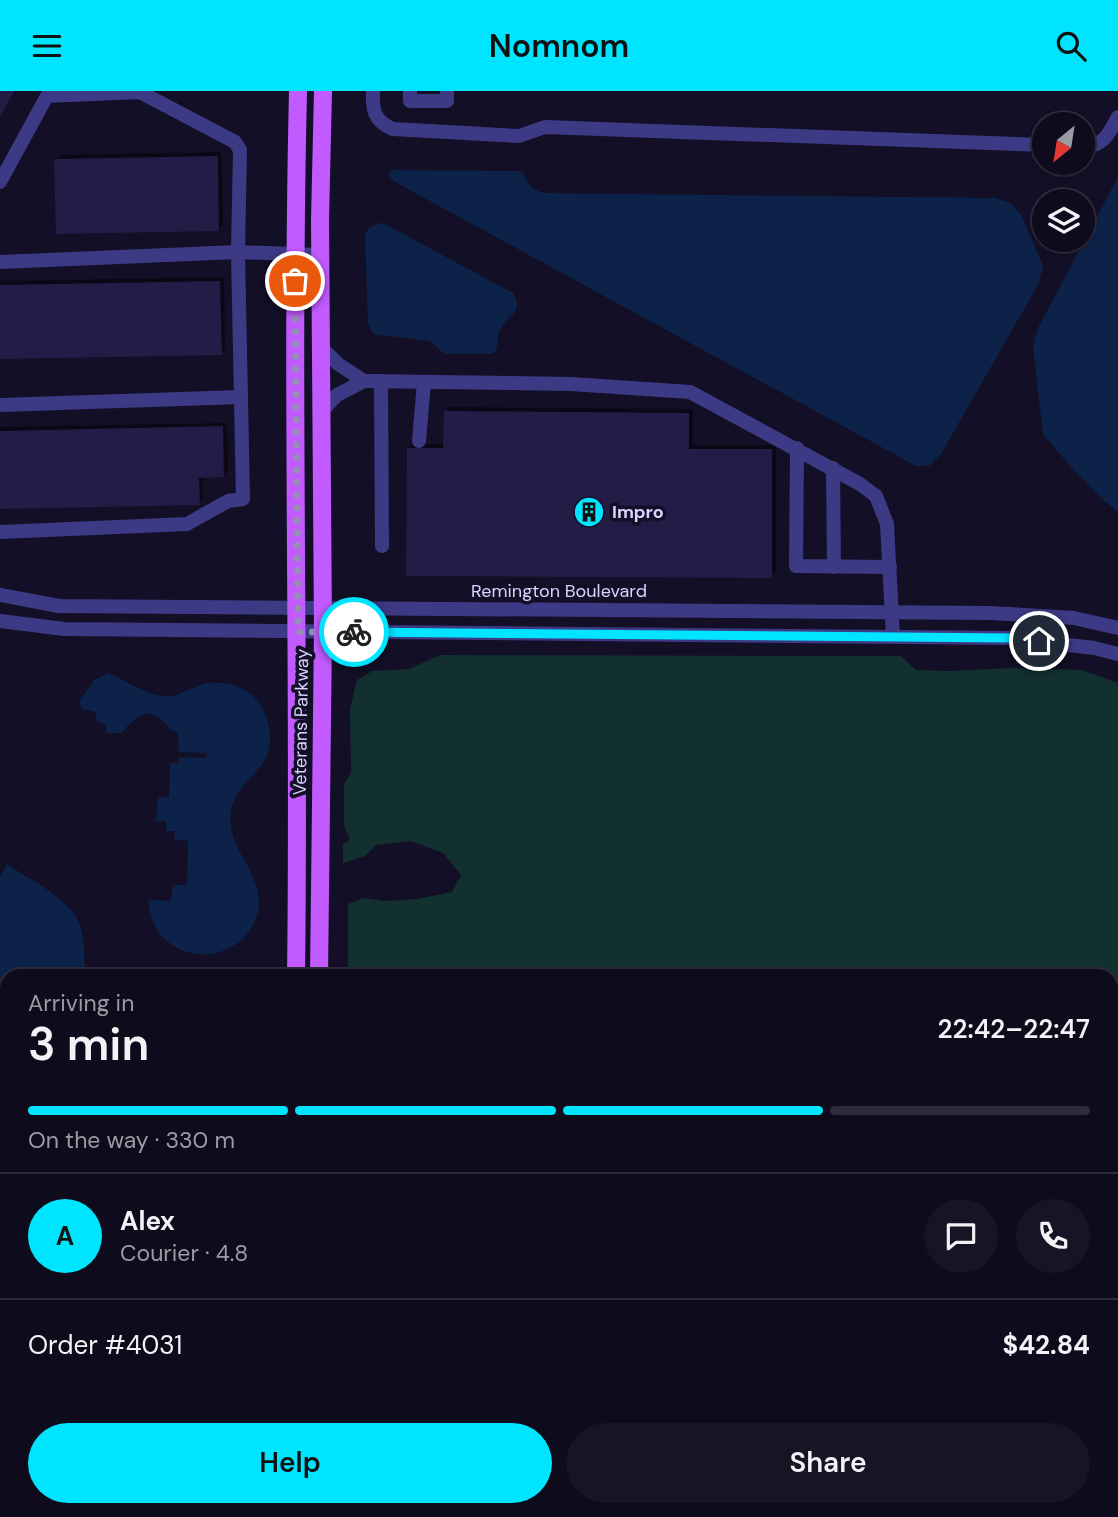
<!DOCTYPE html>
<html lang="en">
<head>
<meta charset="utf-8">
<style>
	:root { --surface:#0e0b1c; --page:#171425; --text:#f1f3f6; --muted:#9b9ba3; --line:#2e2b3b; --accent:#00e5ff }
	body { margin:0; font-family:"DM Sans",sans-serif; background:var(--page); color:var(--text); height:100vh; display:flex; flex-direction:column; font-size:26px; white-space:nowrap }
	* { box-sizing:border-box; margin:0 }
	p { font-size:23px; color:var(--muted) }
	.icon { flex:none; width:38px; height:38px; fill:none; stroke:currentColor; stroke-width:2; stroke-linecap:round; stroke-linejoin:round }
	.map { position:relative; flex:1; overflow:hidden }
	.side { position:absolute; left:0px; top:878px; width:1118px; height:548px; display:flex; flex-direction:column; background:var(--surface); border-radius:21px 21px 0 0; box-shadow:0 2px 5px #0004,0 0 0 2px var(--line) }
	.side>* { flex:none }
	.needle { width:46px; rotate:210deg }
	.controls { position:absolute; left:1032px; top:21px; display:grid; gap:14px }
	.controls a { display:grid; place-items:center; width:63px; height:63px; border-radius:50%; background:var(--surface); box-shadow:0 2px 5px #0004,0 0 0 2px var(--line); font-size:35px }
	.pin { position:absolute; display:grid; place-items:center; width:60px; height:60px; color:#fff; margin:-30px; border:4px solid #fff; border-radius:50%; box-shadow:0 2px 7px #0007 }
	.courier { position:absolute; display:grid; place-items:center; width:70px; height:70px; margin:-35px; border:5px solid #00e5ff; border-radius:50%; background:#fff; color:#222; box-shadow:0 2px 9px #0007 }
	.headline em { font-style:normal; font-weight:600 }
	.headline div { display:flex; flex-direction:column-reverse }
	.headline { display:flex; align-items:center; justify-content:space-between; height:119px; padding:0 28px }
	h1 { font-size:46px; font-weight:600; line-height:52px }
	.bar { display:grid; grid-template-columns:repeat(4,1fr); gap:10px 7px; align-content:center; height:84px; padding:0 28px }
	.bar i { height:9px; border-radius:5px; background:var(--line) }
	.bar .active { background:var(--accent) }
	.bar p { grid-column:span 4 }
	.line { display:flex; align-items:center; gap:18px; padding:0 28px; border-top:2px solid var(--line) }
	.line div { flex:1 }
	.round { display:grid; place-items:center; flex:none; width:74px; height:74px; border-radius:37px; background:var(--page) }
	.button { display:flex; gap:14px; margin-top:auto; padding:14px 28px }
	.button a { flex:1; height:80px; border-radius:42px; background:var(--accent); color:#111; font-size:28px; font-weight:600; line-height:80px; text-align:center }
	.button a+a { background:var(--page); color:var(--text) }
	header { display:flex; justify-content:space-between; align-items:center; height:91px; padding:0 28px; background:var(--accent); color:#111; font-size:32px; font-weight:600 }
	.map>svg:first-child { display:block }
	.green { fill:#12302f }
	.water { fill:#0c2248 }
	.shadow { fill:#0007 }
	.building { fill:#241b47 }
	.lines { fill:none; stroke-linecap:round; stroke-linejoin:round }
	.minor { stroke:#3d3a85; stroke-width:14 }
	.major { stroke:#c25bff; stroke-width:18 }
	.done { stroke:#948fb3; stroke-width:7; stroke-dasharray:0 12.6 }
	.route { stroke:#00e5ff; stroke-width:9 }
	.labels { text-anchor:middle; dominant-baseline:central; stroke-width:7; stroke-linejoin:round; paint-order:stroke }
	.poi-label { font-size:18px; font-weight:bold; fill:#d9d4ff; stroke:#130f26; text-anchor:start }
	.street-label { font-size:18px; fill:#d9d4ff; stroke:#130f26 }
</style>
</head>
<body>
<header><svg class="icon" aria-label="menu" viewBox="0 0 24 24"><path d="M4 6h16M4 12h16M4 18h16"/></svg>Nomnom<svg class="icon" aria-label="search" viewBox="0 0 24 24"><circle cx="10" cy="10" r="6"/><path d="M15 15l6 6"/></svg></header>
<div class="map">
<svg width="1118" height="1426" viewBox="0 0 1118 1426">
	<rect width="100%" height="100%" fill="#130f26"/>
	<path class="green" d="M440,564L901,565L916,579L948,580L1013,577L1082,579L1118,592V1163L1111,1160V886H605L600,879L577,886L348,885V813L364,807L385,810L417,808L452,801L461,784L443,762L411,750L376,754L365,765L343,772V753L350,749L344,735V693L351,682L350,618L357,589L372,580L409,578Z"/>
	<g class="water">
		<path d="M391,79L519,80L524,83C527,94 533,98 543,102L995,107L1012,113L1022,125L1043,175L1038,194L941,363L929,375H916L395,91L388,84Z"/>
		<path d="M1118,86V421L1101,407L1070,375L1043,343L1033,257L1037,239Z"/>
		<path d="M378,132L385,133L513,202C524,223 508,223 501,237C497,244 499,252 496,260L492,263H444L430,250L373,243L368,232L365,145L368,138Z"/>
		<path d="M109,582C126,590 144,603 163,605C174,607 187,599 198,595C217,588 243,592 256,608C272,627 276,657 260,676C248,690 234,701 231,720C224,759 269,785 257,824C244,867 188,877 160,843C152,833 150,821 148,809L171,810L173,794H187L188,750L174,749L175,740H166V730H156L158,707L169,706L170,672H179V666L206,667L207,662L179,661L178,642C168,639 168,633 160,628C145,615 131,630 122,642H106V633L97,631L95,621L82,618L79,610L94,589Z"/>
		<path d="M7,773C29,788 61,803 76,826C86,843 84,867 85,885L7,886V1178H0V786Z"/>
		<path d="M1111,1160L1118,1163V1426H740V1419H1111Z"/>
	</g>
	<g class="shadow">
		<path d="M221,61L223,134L218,138L56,69L60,64Z"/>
		<path d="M224,186L225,257L221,262L0,266V190Z"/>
		<path d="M450,316L693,318V354H776V481L771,486L408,357L413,353H445V321Z"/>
		<path d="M227,332L228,380L223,385H203V408L199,412L0,416V336Z"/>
		<rect x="403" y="1419" width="152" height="7"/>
	</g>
	<g class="building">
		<path d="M0,0H14L0,26Z"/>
		<path d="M218,65L219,140L56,143L54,68Z"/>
		<path d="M220,190L222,264L0,268V194Z"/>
		<path d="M444,320L689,322V358H772V487L406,485L407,357H443Z"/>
		<path d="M223,335L224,386L199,387L200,414L0,418V340Z"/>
		<path d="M402,1419H552L551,1426H402Z"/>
	</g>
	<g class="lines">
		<g class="minor">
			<path d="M373,0C372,19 374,30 393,38L519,45L545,36L1045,54"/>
			<path d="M410,0V10H447V0"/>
			<path d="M1083,55C1104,56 1109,42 1118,26"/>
			<path d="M0,91L47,5L140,1L235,51L240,59L238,161L243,408L228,410L187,433L0,441"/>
			<path d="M0,171L238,161L320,164"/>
			<path d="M321,256L338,273L364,290L337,304L322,320"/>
			<path d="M364,290L571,293L690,301L860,393L876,405L887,433L893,546"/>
			<path d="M381,290L382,455"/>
			<path d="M0,314L241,306"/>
			<path d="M419,350L424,291"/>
			<path d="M797,357L796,475L890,476"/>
			<path d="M833,377L834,476"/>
			<path d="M0,504L59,515L991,522L1074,527L1118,537"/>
			<path d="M0,530L64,538L1011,547L1094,557L1118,563"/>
			<path d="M0,1281H7"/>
			<path d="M43,1419V1426"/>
			<path d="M370,1426V1419"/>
			<path d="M599,1426V1419"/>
		</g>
		<g class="major">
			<path d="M296,886C300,590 291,295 298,0"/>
			<path d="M319,886L323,541L320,129L323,0"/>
			<path d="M290,1426V1419"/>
			<path d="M313,1426V1419"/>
		</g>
	</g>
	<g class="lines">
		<path class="done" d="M295,190L298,541H354"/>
		<path class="route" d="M354,541L1011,547L1039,550"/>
	</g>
	<defs>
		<g id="building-disc" transform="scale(1.575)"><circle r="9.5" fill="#00e5ff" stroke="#130f26"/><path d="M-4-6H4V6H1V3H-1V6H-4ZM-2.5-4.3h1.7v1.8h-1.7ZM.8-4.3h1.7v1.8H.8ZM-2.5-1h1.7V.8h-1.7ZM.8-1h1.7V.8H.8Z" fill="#111"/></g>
	</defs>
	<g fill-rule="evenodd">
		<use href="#building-disc" x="589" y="421"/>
	</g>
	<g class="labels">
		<g class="poi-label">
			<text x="612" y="421">Impro</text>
		</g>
		<g class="street-label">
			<text x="559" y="500">Remington Boulevard</text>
			<text transform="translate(301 631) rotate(-89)">Veterans Parkway</text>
		</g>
	</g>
</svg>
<div class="controls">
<a><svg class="needle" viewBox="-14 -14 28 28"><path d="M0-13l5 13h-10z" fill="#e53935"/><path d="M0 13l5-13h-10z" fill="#9b9ba3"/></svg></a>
<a><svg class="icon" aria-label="layers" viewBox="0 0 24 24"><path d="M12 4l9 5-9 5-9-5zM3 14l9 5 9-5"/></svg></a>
</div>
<div class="pin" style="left:295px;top:190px;background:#ea580c"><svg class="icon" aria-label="bag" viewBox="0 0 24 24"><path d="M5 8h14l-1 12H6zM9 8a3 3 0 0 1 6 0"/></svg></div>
<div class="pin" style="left:1039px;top:550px;background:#1f2937"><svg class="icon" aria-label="home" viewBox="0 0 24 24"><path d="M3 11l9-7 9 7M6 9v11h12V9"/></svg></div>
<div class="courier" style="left:354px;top:541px"><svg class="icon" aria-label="bike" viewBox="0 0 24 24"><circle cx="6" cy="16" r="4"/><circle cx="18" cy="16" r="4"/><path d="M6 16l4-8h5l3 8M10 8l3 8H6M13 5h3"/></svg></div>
<section class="side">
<div class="headline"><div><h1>3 min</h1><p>Arriving in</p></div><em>22:42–22:47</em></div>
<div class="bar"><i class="active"></i><i class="active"></i><i class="active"></i><i></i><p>On the way · 330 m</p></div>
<div class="line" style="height:126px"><b class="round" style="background:var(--accent);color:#111">A</b><div><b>Alex</b><p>Courier · 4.8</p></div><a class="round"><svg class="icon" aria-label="chat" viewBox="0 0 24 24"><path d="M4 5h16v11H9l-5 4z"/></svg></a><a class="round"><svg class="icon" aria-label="phone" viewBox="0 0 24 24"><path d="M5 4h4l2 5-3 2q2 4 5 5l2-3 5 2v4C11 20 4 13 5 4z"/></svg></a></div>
<div class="line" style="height:91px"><div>Order #4031</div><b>$42.84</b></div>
<div class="button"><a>Help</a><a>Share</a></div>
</section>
</div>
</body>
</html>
